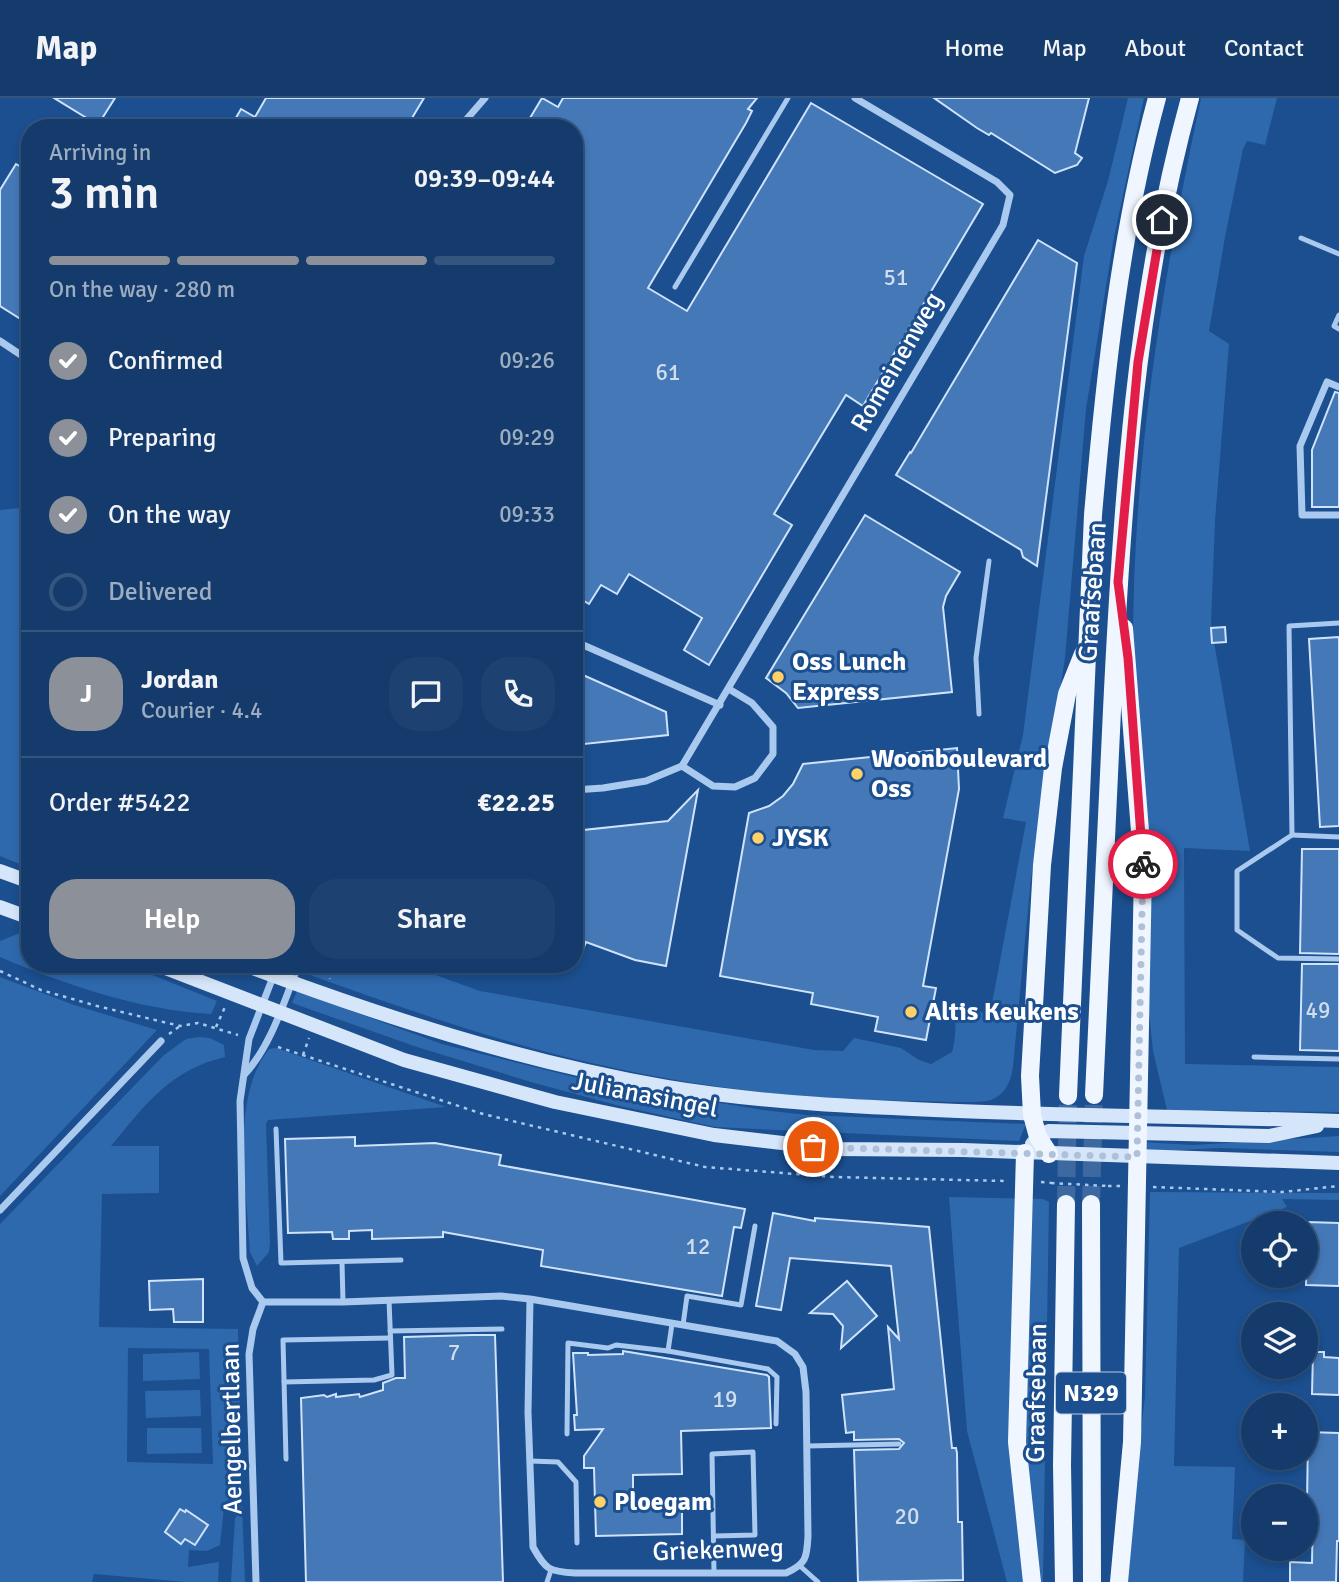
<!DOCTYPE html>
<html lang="en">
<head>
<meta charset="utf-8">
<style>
	:root { --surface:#143b6b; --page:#1d4271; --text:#f1f3f6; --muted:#9dadc1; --line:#33557e; --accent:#8c9099 }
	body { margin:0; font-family:Signika,sans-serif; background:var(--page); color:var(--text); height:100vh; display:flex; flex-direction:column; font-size:26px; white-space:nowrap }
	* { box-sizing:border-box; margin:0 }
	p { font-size:23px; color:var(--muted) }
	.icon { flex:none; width:38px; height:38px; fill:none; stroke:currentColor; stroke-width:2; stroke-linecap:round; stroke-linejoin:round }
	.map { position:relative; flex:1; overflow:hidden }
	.sheet { position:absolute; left:21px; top:21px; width:562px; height:854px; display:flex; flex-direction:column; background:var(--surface); border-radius:28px; box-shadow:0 4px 10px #0003,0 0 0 2px var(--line) }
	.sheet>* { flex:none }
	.tools { position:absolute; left:1241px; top:1113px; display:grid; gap:14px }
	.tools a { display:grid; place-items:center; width:77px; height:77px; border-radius:50%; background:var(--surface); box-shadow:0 4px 10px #0003,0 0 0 2px var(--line); font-size:35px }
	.pin { position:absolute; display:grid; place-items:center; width:60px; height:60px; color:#fff; margin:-30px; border:4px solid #fff; border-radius:50%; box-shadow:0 2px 7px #0007 }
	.courier { position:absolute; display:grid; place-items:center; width:70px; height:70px; margin:-35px; border:5px solid #e11d48; border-radius:50%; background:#fff; color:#222; box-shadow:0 2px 9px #0007 }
	.head em { font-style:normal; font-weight:600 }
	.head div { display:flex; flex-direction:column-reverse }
	.head { display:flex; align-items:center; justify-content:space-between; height:119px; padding:0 28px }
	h1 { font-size:46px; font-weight:600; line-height:52px }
	.bar { display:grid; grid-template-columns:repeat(4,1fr); gap:10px 7px; align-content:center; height:84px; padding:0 28px }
	.bar i { height:9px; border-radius:5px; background:var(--line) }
	.bar .current { background:var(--accent) }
	.bar p { grid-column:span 4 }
	.line { display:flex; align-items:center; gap:18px; padding:0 28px; border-top:2px solid var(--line) }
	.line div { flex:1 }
	.round { display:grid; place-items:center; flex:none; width:74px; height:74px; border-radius:28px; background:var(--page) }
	ol { padding:0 28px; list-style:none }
	li { display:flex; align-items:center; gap:21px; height:77px }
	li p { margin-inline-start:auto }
	li .icon { padding:7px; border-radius:50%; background:var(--accent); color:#fff; stroke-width:4 }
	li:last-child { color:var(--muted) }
	li i { width:38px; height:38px; border:4px solid var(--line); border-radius:50% }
	.action { display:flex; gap:14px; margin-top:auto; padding:14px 28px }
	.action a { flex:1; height:80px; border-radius:28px; background:var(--accent); color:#fff; font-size:28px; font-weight:600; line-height:80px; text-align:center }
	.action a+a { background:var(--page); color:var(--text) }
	header { display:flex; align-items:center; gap:42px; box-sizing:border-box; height:98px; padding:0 35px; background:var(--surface); border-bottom:2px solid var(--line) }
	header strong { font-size:33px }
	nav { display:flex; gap:38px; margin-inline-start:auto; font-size:24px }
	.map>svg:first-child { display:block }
	.green { fill:#2e69ad; fill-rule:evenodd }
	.building { fill:#4478b7; stroke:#cfe3fa; stroke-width:2 }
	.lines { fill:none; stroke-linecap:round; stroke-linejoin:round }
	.primary-tunnel { stroke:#3d69a0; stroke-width:18; stroke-dasharray:18 9; stroke-linecap:butt }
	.path { stroke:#a9c9ee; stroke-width:2.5; stroke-dasharray:3.5 5; stroke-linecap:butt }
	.lane { stroke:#a9c9ee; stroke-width:5 }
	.street { stroke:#a9c9ee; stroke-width:7 }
	.secondary { stroke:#d6e6fa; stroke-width:14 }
	.primary { stroke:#f0f6ff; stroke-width:18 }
	.path-bridge { stroke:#a9c9ee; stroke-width:2.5; stroke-dasharray:3.5 5; stroke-linecap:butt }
	.done { stroke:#afc1d8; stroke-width:7; stroke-dasharray:0 12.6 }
	.route { stroke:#e11d48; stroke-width:9 }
	.poi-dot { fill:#ffd166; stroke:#1b4f8f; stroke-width:2.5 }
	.labels { text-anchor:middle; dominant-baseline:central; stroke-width:6; stroke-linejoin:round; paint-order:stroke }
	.number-label { font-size:23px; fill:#d0dded }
	.shield { fill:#1b4f8f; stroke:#bbcadd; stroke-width:2 }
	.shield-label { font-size:24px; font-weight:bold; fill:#fff }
	.street-label { font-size:26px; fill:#fff; stroke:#1b4f8f }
	.poi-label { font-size:26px; font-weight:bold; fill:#fff; stroke:#1b4f8f; text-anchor:start }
</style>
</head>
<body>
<header>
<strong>Map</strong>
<nav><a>Home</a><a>Map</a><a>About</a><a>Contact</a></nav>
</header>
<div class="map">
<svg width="1339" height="1484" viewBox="0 0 1339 1484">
	<rect width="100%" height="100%" fill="#1b4f8f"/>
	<g class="green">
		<path d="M1128,0H1144L1114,139L1086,311L1065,560L1031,780L1013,968C1011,983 1006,996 991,1002C981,1006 927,1003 912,1003C798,1003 681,987 570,960C481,938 394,907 307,876L310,866H405L480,893L814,952L843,953L854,940L901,950L919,962L931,966L952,954C957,938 954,925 957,910L990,916L1026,724L1003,720L1023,637L1084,158L1108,83Z"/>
		<path d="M1201,0H1277L1265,47L1247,43L1243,51L1225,139L1209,233L1229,246L1215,423L1211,526L1250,753L1184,750L1185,966L1339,969V1014L1167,1012L1153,953L1147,896C1144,818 1141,740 1138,663C1136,624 1133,585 1133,546C1133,362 1163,179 1201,0Z"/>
		<path d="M30,409V770L0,758V412Z"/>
		<path d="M30,831V866H125L217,903L211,916C139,912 66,887 0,859V843Z"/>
		<path d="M0,879L74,907L157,932L0,1098Z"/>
		<path d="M297,893L442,946L602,986L763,1012L807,1017L1026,1026L1019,1043L715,1029L616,1007L531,984L417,949L292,905Z"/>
		<path d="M199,939L210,940L224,947L225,959C170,972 146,1006 111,1048H159V1095L102,1096L99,1229L238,1231L241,1379L224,1409L220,1447L207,1453L189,1452L188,1469L219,1464L218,1484H186L94,1476L92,1484H0V1126L164,957L186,941ZM128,1250L209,1251L213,1366L127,1364Z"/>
		<path d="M276,950L446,1009L268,1022L266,1026L270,1145L269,1154L257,1168L250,1154L249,1142C246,1083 231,999 269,951Z"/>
		<path d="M1339,1038V1054L1220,1050L1143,1054L1142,1044L1193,1047Z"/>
		<path d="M1150,1094L1339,1095V1102L1282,1101L1287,1109L1179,1150L1174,1368L1235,1369L1232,1441L1245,1442L1243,1484H1122L1145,1299Z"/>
		<path d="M949,1099L1043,1101L1049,1104L1043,1484H1007L967,1333Z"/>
		<path d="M199,1254L200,1281L143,1283V1256Z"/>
		<path d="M200,1292L201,1318L146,1320L145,1293Z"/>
		<path d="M147,1330H201L202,1355L147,1356Z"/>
		<path d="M242,1407L245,1484H231L235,1421Z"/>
	</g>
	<g class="building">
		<path d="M54,0H115L98,27Z"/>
		<path d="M266,0H424L406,30H230L241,11L255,19Z"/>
		<path d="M542,0L558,9L563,0H757L748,11L752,13L746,25L648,190L687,213L811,5L983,106L863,308L846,297L774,416L792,427L709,567L684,552L702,520L629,476L617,496L601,487L589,506L574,497V30H524Z"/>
		<path d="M934,0H1089L1075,55L1082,60L1077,67L1055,75L991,35L989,37L977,30Z"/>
		<path d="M16,66L30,74V227L0,208V92Z"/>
		<path d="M1038,142L1077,165L1037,468L1023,459L1021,452L896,377L910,354L911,355Z"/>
		<path d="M1335,294L1339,295V409H1312V352Z"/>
		<path d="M865,417L960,474L946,498L943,509L952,594L798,610L786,595L766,580Z"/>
		<path d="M1225,529L1226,544L1212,545L1211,530Z"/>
		<path d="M1339,539V728L1320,729L1309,541Z"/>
		<path d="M574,573L666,614L668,637L575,647Z"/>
		<path d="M957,650L959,691L923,888L936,890L926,942L875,933L878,919L811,906L813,895L720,878L749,715L769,708L783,698L793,686L803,666Z"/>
		<path d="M698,692L666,868L635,862L586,844L583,851L574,848V733L668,723Z"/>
		<path d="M1302,751H1339V856L1300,855Z"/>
		<path d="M1302,866H1339V953L1300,952Z"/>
		<path d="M355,1039V1048L435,1045L501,1057L499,1067L745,1111L741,1130L734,1129L722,1198L541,1168L543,1152L443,1134V1139L372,1141V1132L349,1133V1141H333L332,1134L288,1135L285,1041Z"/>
		<path d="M773,1115L815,1123V1120L929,1129L952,1350H956L957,1355L958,1424H962L963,1482L858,1484L854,1352L899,1351L904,1345L899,1341L854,1342V1334L846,1335L842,1297L894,1291L888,1229L899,1241L891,1168L790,1160L781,1212L756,1208Z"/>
		<path d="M1307,1124L1339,1125V1188L1306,1187Z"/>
		<path d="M203,1181V1224H174L173,1211L150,1212L149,1183Z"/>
		<path d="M847,1183L877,1218L841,1250L843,1228L833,1216L810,1215Z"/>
		<path d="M472,1237H495L503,1484H306L301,1300L324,1297L327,1299L336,1296V1299L359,1296L360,1299L383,1292V1285L396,1280H405L404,1239Z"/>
		<path d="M623,1253L767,1277L769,1279L771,1330L681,1333L682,1376L633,1377V1401L682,1400V1436L596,1438L594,1370H584V1358L603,1331L575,1332L574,1317H577L573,1255H588V1257L623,1256Z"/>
		<path d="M1313,1254H1324V1259L1339,1260V1297L1312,1296Z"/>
		<path d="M1308,1334L1339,1335V1443H1337L1336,1484H1290V1464L1312,1465L1313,1408H1307Z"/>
		<path d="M180,1411L185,1414L186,1412L208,1427L195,1447L185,1441L181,1446L165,1434Z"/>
	</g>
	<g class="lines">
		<g class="primary-tunnel">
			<path d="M1066,1106L1068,998"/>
			<path d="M1091,1106L1094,997"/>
		</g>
		<g class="path">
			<path d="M323,866L329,872L330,881"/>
			<path d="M0,873L41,892L97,908L180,928L198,925L238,937"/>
			<path d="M216,929L225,909"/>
			<path d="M169,936L180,928"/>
			<path d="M278,949L483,1016L705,1069L834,1079L1006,1083"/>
			<path d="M303,957L309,940"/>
			<path d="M1041,1084L1051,1085"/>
			<path d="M1108,1088H1122"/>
			<path d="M1153,1089L1282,1094L1339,1088"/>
		</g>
		<g class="lane">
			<path d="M1301,140L1339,156"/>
			<path d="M675,189L788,0"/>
			<path d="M1339,217L1334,228L1339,231"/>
			<path d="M1339,525L1289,528L1292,737L1237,773V832L1278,860L1339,861"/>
			<path d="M979,616L976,560L989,463"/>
			<path d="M1292,737L1339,739"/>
			<path d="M1254,959L1339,961"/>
			<path d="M276,1031L281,1165L401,1162"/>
			<path d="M342,1164L343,1204"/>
			<path d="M683,1227L687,1198L741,1207L755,1128"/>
			<path d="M390,1233L502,1231"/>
			<path d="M668,1253L672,1226"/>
			<path d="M284,1284L374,1282L392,1277L389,1202"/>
			<path d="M567,1336L568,1245L608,1250L616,1247L668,1253L768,1271L777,1279L776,1326"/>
			<path d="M807,1348L899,1346"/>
			<path d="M286,1361L283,1242L390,1240"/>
			<path d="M530,1363L558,1364L576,1384L577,1445"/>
			<path d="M714,1438L755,1437L753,1354L712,1356L714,1475"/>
			<path d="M800,1468L818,1484"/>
			<path d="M547,1484L551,1472"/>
		</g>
		<g class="street">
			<path d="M459,30L485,0"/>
			<path d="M0,243L30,263"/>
			<path d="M1339,289L1327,284L1300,348L1302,417H1339"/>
			<path d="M574,543L720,607"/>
			<path d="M682,668L713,688L735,689L755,680L773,656V629L752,605L729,591"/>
			<path d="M574,692L603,690L646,683L682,668L1003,127L1010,97L997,84L855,0"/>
			<path d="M245,976C272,946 284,903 299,866"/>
			<path d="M0,1112L161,943"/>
			<path d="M263,1204H343L501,1198L530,1201L777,1243L795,1256L803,1269L806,1294L808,1438C807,1460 806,1466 786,1475H575C549,1474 545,1471 533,1449L528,1314L530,1201"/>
			<path d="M263,1204L252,1190L243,1160L240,1003L249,941L278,866"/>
			<path d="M256,1484L249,1256L253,1231L263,1204"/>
		</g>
		<g class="secondary">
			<path d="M0,773L30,784"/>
			<path d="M0,809L30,820"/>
			<path d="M155,866L404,962L555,1004L714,1037L833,1051L963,1052L1339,1065"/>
			<path d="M242,866C380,918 522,964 667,989C764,1005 861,1009 958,1013C1085,1018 1212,1019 1339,1023"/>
			<path d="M1032,1046L1038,1039L1049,1033L1269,1038L1317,1028"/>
		</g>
		<g class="primary">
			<path d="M1094,997C1100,869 1106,740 1112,612C1122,406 1135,199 1190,0"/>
			<path d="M1068,998L1093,417C1105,277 1120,136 1157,0"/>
			<path d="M1025,1055L1017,1344L1032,1484"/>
			<path d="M1049,1056L1038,1039L1032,1017L1030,978L1042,767L1053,670L1067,596L1083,556"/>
			<path d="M1091,1106L1092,1484"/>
			<path d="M1064,1484L1062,1367L1066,1106"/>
			<path d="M1119,1484L1132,1344L1143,771L1124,530"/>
		</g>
		<path class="path-bridge" d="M1051,1085L1108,1088"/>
	</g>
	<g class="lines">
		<path class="done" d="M813,1049L1137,1059L1143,766"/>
		<path class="route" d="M1143,766L1128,560L1118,484L1138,264L1162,122"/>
	</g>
	<g class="poi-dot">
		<circle cx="778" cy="579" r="7"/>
		<circle cx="857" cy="676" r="7"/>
		<circle cx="758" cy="740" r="7"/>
		<circle cx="911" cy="914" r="7"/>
		<circle cx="600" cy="1404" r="7"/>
	</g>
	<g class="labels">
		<g class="number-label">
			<text x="896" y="179">51</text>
			<text x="668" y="274">61</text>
			<text x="1318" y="912">49</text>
			<text x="698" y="1148">12</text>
			<text x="454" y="1254">7</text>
			<text x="725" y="1301">19</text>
			<text x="907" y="1418">20</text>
		</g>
		<rect class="shield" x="1056" y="1274.5" width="70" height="41" rx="5"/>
		<g class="shield-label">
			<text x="1091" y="1295">N329</text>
		</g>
		<g class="street-label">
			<text transform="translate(897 264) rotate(-60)">Romeinenweg</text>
			<text transform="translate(1093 494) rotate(-86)">Graafsebaan</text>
			<text transform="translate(645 997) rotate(11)">Julianasingel</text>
			<text transform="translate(1037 1295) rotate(-89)">Graafsebaan</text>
			<text transform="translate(232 1331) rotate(-91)">Aengelbertlaan</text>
			<text transform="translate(718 1452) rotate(-2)">Griekenweg</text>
		</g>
		<g class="poi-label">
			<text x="792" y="564">Oss Lunch<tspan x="792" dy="30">Express</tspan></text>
			<text x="871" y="661">Woonboulevard<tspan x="871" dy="30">Oss</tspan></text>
			<text x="772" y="740">JYSK</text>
			<text x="925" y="914">Altis Keukens</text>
			<text x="614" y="1404">Ploegam</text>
		</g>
	</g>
</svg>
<div class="tools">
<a><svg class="icon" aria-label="locate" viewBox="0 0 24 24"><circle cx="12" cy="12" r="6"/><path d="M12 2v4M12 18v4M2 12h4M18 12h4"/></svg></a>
<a><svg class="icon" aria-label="layers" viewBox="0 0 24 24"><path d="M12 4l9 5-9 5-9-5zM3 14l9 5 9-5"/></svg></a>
<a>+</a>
<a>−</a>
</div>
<div class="pin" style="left:813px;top:1049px;background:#ea580c"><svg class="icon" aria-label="bag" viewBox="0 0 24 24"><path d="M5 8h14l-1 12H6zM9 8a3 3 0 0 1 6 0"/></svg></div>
<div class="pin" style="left:1162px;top:122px;background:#1f2937"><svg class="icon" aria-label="home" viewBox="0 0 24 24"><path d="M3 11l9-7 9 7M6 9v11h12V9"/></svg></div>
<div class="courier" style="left:1143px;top:766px"><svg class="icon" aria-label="bike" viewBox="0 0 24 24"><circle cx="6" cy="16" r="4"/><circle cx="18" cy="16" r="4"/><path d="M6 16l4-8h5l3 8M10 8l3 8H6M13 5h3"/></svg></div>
<section class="sheet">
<div class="head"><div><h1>3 min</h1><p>Arriving in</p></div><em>09:39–09:44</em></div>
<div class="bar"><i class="current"></i><i class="current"></i><i class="current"></i><i></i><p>On the way · 280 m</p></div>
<ol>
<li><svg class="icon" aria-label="check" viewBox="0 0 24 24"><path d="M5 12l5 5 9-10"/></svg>Confirmed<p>09:26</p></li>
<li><svg class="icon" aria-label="check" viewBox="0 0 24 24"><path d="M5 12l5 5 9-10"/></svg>Preparing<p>09:29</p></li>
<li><svg class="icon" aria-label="check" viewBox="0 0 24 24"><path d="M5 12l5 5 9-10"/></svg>On the way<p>09:33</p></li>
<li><i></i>Delivered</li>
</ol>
<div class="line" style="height:126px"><b class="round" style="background:var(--accent);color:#fff">J</b><div><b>Jordan</b><p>Courier · 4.4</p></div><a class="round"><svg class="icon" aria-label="chat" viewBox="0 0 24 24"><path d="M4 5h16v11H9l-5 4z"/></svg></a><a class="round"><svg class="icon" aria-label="phone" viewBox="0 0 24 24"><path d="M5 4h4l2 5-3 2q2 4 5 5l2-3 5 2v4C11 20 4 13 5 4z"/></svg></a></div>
<div class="line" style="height:91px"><div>Order #5422</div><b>€22.25</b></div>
<div class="action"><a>Help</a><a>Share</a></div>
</section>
</div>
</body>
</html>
